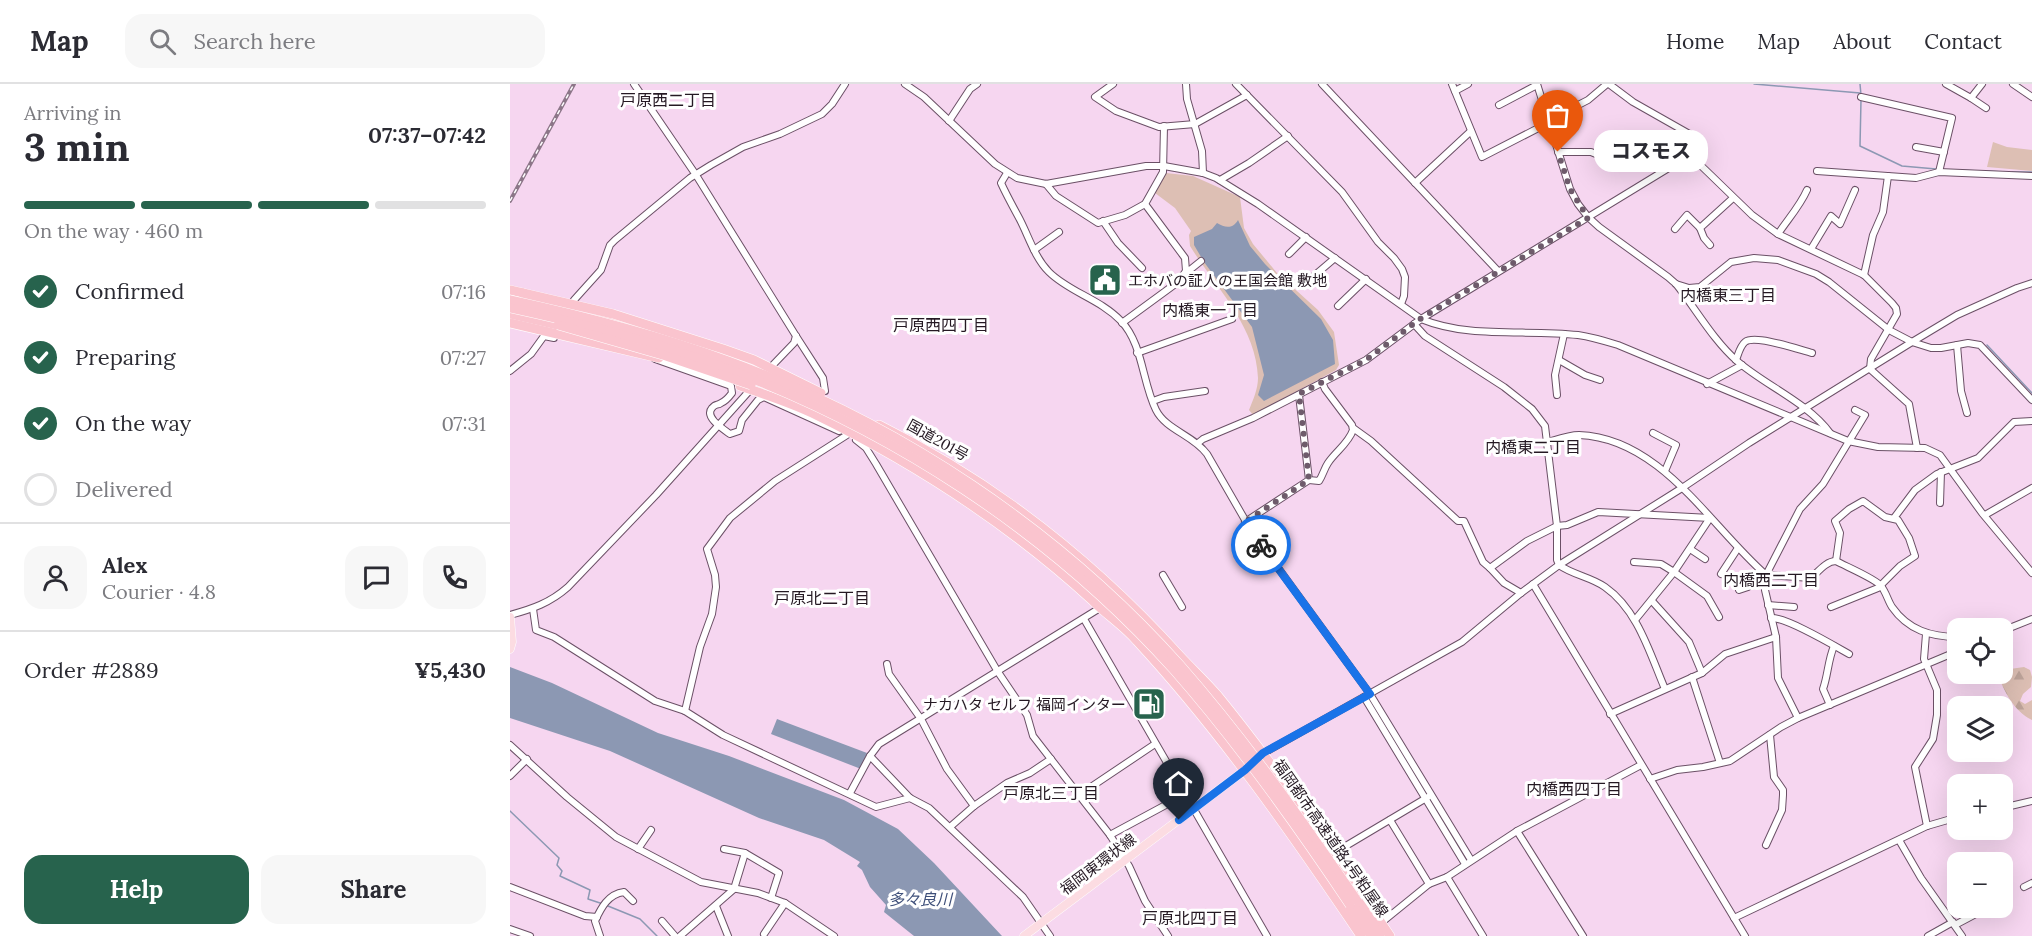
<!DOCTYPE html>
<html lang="en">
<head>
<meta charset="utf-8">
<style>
	:root { --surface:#fff; --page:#f7f7f7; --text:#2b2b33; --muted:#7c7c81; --line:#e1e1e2; --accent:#27634d }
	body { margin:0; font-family:Lora,"Noto Sans JP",serif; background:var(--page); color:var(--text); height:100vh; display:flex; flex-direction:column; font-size:22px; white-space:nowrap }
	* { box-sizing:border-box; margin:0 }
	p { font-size:20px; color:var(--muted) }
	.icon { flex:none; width:33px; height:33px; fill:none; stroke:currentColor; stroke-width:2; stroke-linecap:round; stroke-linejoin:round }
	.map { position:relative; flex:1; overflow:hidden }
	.panel { display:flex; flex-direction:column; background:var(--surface); width:510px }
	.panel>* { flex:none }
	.fabs { position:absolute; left:1437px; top:534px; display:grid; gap:12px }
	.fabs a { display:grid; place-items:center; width:66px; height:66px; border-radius:12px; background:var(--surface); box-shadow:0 6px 24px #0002; font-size:30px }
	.pin { position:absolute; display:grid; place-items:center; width:51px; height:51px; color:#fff; margin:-62px -26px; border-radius:50% 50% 50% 0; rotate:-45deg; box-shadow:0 0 6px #0007 }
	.pin .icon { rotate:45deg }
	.courier { position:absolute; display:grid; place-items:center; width:60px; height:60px; margin:-30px; border:4px solid #1a73e8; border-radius:50%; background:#fff; color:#222; box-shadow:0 2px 8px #0007 }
	.bubble { position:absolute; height:42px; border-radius:18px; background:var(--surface); box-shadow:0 6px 24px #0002; font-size:20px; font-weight:800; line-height:42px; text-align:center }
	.summary em { font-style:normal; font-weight:800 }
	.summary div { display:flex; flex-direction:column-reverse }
	.summary { display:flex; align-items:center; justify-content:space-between; height:102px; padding:0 24px }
	h1 { font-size:39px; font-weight:800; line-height:45px }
	.bar { display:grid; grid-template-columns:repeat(4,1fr); gap:9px 6px; align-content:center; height:72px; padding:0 24px }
	.bar i { height:8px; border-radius:4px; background:var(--line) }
	.bar .on { background:var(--accent) }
	.bar p { grid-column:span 4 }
	.line { display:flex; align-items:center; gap:15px; padding:0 24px; border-top:2px solid var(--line) }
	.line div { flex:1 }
	.round { display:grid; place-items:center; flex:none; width:63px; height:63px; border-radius:18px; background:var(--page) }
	ol { padding:0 24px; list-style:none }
	li { display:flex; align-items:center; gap:18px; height:66px }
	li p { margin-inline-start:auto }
	li .icon { padding:6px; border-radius:50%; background:var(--accent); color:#fff; stroke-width:4 }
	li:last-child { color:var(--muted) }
	li i { width:33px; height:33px; border:3px solid var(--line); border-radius:50% }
	.button { display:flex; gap:12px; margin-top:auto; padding:12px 24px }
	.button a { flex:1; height:69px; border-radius:18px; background:var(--accent); color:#fff; font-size:24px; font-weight:800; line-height:69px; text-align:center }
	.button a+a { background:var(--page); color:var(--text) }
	header { display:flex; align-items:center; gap:36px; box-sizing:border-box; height:84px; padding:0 30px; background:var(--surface); border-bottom:2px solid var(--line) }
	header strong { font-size:28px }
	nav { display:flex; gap:33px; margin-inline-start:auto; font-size:21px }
	.search { width:420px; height:54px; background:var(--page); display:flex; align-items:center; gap:15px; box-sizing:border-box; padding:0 21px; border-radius:18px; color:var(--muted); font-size:22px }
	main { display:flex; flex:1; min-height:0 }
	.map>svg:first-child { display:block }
	.green { fill:#ddbfb4 }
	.forest { fill:url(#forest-firs) }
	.water { fill:#8c98b3 }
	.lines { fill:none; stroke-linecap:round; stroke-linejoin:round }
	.stream { stroke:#8c98b3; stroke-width:1.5 }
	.minor-casing { stroke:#6b5066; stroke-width:8 }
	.major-casing { stroke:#fff; stroke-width:9 }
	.highway-casing { stroke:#fff; stroke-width:10 }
	.minor { stroke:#fff; stroke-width:6 }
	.major { stroke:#fcdce2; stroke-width:8 }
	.highway { stroke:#fac4ce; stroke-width:9 }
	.rail-casing { stroke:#8c7688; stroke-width:4 }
	.rail { stroke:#fff; stroke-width:1.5; stroke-dasharray:4.5; stroke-linecap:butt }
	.highway-bridge-casing { stroke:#fff; stroke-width:10; stroke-linecap:butt }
	.highway-bridge { stroke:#fac4ce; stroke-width:9 }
	.done { stroke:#6e5b6b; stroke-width:6; stroke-dasharray:0 10.8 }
	.route { stroke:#1a73e8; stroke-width:8 }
	.labels { text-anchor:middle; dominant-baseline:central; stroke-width:6; stroke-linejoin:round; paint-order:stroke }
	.poi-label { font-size:15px; fill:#251923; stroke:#fff; text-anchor:start }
	.street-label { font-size:15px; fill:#251923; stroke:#fff }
	.neighbourhood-label { font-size:16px; fill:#251923; stroke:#fff }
	.water-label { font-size:16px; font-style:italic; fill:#3f507a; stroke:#fff }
</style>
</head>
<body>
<header>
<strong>Map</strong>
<div class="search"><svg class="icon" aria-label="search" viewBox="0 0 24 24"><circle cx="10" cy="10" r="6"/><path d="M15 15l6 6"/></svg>Search here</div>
<nav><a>Home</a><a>Map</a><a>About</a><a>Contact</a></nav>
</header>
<main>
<section class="panel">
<div class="summary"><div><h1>3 min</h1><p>Arriving in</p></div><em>07:37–07:42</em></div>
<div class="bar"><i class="on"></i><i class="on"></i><i class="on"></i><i></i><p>On the way · 460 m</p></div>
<ol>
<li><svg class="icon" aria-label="check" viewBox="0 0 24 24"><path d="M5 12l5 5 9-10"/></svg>Confirmed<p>07:16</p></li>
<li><svg class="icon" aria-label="check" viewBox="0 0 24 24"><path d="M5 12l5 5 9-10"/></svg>Preparing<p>07:27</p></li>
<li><svg class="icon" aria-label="check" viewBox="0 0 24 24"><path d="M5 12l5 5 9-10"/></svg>On the way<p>07:31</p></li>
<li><i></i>Delivered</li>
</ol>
<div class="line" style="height:108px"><a class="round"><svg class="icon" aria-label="person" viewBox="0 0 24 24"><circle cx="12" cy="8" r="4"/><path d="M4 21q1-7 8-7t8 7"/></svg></a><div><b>Alex</b><p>Courier · 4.8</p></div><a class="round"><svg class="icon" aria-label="chat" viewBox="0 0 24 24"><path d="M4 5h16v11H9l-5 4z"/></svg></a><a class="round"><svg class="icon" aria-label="phone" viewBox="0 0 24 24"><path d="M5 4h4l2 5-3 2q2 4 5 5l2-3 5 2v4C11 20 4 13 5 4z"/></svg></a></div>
<div class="line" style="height:78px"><div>Order #2889</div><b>¥5,430</b></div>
<div class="button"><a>Help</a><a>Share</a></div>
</section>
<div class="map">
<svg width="1522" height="852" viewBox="0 0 1522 852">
	<defs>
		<pattern id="forest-firs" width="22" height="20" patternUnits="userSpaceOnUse" patternTransform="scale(1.5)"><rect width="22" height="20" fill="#ddbfb4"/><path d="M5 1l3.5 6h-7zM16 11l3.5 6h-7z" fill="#bea49a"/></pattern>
	</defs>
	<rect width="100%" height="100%" fill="#f6d6f0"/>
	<g class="green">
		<path d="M1483,58L1497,63L1522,66V87L1477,83Z"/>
		<path d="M656,89L683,92L730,113L734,144L743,160L767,189L808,226L824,248L829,281L826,286L743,331L739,326C743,316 748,305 748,294C746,242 706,204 680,162L679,151L681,147L665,124L645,109Z"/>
	</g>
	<path class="forest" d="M1514,583L1520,586L1522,593L1521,603L1513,610L1510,617L1515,620L1522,616V636C1504,627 1494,608 1488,590H1492L1493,586Z"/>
	<g class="water">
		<path d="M728,136L740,162L755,180L811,235L823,256L825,280L754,317L748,311L754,291L742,243L694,178L684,161V153L702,145L707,139C715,144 723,145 728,136Z"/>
		<path d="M0,583L42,599L148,649L219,672L334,716L388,745L424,779L492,852H404L374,828L376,821L360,803L352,786L347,782L350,778L314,756L249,734L100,667L0,634Z"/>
		<path d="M267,635L357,669L351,685L261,650Z"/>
	</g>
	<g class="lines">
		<g class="stream">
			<path d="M1244,0L1350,9"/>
			<path d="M1350,0L1351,11"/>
			<path d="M1351,16L1350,62L1392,82L1426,85"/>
			<path d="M1446,86L1495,88"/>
			<path d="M1502,88H1522"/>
			<path d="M1477,261L1522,309"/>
			<path d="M0,727L49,774L47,781L52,787L50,792L80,806L78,815L93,820"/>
			<path d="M98,822L130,835L147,852"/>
		</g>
		<g class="minor-casing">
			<g id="minor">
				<path d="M124,0L186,91L286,252L313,294L315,307"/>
				<path d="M395,0L414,13L485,80L507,94L536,100L636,82H654L693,89L706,94L748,120L911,235C960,255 1015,245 1068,251C1082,253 1095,257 1108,261L1338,357L1368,363L1415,364L1430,371L1472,429L1522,489"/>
				<path d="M603,0L585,13L606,27L649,43L685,40L737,11"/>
				<path d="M676,0L677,15L692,67L693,89"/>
				<path d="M726,0L832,108L868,158L884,174L892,185L895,193L894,212L891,220"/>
				<path d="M812,0L988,187"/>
				<path d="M942,0L972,73L1040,38"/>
				<path d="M1027,0L1060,105L1068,120L1078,133L1089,143L1158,193L1166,200C1186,225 1203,256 1227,277C1256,302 1297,318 1320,349"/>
				<path d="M1436,0L1461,14L1472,0"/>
				<path d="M1503,0L1522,13"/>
				<path d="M945,7L958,0"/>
				<path d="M1351,13L1442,34L1429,88"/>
				<path d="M1461,14L1476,24"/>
				<path d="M989,21L1027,1"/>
				<path d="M1039,36L1078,16L1097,0"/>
				<path d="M439,37L460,5L467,0"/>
				<path d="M1406,63L1434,68"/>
				<path d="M1048,68H1081L1098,75"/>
				<path d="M1180,71L1242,131L1268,150L1354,191L1382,219L1386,224L1387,230L1361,275L1360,285L1399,320L1407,364"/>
				<path d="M1307,87L1406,94L1429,88L1522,92"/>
				<path d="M497,89L491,99C496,110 502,121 508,132C518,150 524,173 539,188C559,208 590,215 611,237C633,260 632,298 646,326C656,346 683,351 697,370L742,448L860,610L961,776"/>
				<path d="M710,96L739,79L778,52"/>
				<path d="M905,99L961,47"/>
				<path d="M536,100L546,112L588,139L615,131L635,120L653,88L654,42"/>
				<path d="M593,137L608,159L632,184"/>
				<path d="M1165,145L1177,131L1190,144"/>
				<path d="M1268,150C1278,135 1290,122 1297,106"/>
				<path d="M1200,161L1194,154L1190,144L1223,114"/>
				<path d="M1301,165L1321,132L1330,140L1345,106"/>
				<path d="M524,166L549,148"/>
				<path d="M779,170L796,153"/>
				<path d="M676,187L681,185L691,177"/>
				<path d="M1354,191L1363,151L1373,128L1378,92"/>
				<path d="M798,197L825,174"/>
				<path d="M1166,200L1179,204L1190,203L1221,178L1244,174L1268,176L1306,190L1319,198L1379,246L1402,258L1421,264H1431L1458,259L1470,261L1522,316"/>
				<path d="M64,216L91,186L100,161L105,156L180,94L201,81L233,63L270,50L312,30L322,20L335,0"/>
				<path d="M828,222L856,195"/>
				<path d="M612,239L668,198L676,187L675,174L635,120"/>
				<path d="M904,240L915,252L994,303L1022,325L1035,342L1047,442V476L1049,481C1063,491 1081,493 1095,503C1128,526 1140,570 1155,605"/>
				<path d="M1447,261L1451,307L1457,329"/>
				<path d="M627,269L722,235"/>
				<path d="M145,275L221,302L222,309C219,313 216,317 211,319C207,322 206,319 202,324C194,333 213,345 220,350L229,347L232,336L248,316L254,313L329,347"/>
				<path d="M1049,276L1075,291L1090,296"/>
				<path d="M1226,276C1228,271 1230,262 1235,258C1245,250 1290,266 1302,269"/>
				<path d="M258,286L284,259L286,252"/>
				<path d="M0,287L21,270L34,252L44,254"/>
				<path d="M1197,300L1232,281"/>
				<path d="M1047,311L1045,291L1054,250"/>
				<path d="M643,317L654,313L695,307"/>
				<path d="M843,344L861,357L948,437H954L973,478L980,484"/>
				<path d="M1143,349L1166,361L1155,387"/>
				<path d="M346,356L356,364L366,380L488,588L517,631L523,652L600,751L619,782L635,817L658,852"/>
				<path d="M1038,358C1048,355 1059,351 1069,351C1151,354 1200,442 1256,491L1301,494C1308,488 1316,477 1326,477C1335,482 1366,495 1371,502C1376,508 1378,517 1382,523C1398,546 1421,553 1448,553"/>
				<path d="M688,359L693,355L743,334L856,276L911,235L1180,71L1183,52L1123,18L1099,0"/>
				<path d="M799,396L809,397C813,391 814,385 818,379C826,367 838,360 843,346L842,341L815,305L812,298"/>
				<path d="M1430,419L1431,388"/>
				<path d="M1475,431L1522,404"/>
				<path d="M1384,434L1405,406L1427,390L1468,374L1504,338L1522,337"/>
				<path d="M735,438L799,396L789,311"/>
				<path d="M1180,465L1195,475"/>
				<path d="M1124,478L1151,480L1164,488L1197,512L1209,533"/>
				<path d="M1211,490L1228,464"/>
				<path d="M653,491L672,523"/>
				<path d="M1023,500L1235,852"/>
				<path d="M1229,506L1238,503L1254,490"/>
				<path d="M1011,509L994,499L980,484L1017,457L1047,442L1057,441L1088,428L1200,434"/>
				<path d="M1142,517L1179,558L1192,589"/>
				<path d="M1258,521L1284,523"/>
				<path d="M1321,523L1368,504L1390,482L1405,472L1399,454L1388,436L1375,433L1353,417L1339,425L1325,437L1330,449L1326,477"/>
				<path d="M23,525L26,546L44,553L145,617L175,627L213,651L366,723L400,714"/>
				<path d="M0,531C22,525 40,519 58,503L146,411L241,305"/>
				<path d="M1261,534C1276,533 1323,561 1339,570"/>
				<path d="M574,535L757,852"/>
				<path d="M1125,536L1164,488L1200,434"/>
				<path d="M1492,547L1522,535"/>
				<path d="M1416,550L1414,575L1427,606V631L1423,655L1405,683L1417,742"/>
				<path d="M377,580L379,590L411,635L437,685L464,722"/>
				<path d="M1182,593L1210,679"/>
				<path d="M854,613L955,780"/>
				<path d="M1320,621L1313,605C1318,591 1318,576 1324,562"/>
				<path d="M175,627L190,563L202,530L206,503L205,491L197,465L220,434L265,397L337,351"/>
				<path d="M1100,630L1192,589L1215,570L1266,553"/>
				<path d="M1288,634L1268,594L1266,553L1255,506L1256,491L1290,425L1313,400L1355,331L1345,326"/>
				<path d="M0,661L57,713L106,753L191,798L248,809L275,819L324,852"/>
				<path d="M752,670L952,558L1011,509L1049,481L1172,404L1239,359L1402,258L1447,231L1507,204L1522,199"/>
				<path d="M0,692L17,675"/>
				<path d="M1140,695L1167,686L1193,683L1220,677L1271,643L1288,634L1448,567"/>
				<path d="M340,709L360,672"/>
				<path d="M569,711L645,660"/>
				<path d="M1492,724L1522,717"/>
				<path d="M880,736L919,800"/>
				<path d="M440,743L464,722L497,699L520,689L541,675"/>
				<path d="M1007,747L1073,852"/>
				<path d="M600,751L676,710"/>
				<path d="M1389,756L1411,794L1452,852"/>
				<path d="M1256,761L1272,726L1273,711V706L1264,693L1260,651"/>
				<path d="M128,765L141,746"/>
				<path d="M214,765L235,769L269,789L261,814"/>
				<path d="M824,769L918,713"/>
				<path d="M937,793L973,852"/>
				<path d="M0,803L75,832L87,833"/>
				<path d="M1514,803L1522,799"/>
				<path d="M1492,815L1496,813"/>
				<path d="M206,822L218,852"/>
				<path d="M1224,834L1417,742L1448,733"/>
				<path d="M152,837L165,852"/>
				<path d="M871,839L919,800L937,793L1007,747L1131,681"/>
				<path d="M1445,841L1477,824"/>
				<path d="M0,845L20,852"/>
				<path d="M254,850L275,819"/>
				<path d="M90,852L85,837C91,824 98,810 114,808L123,817"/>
				<path d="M170,852L224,805L235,769"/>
				<path d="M540,852L513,813L419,724L400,714L360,672L369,660L590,524"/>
				<path d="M1418,852L1443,838"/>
			</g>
		</g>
		<g class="major-casing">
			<g id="major">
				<path d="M0,533L2,558L0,565"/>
				<path d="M514,852L735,686"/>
			</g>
		</g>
		<g class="highway-casing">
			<g id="highway">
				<path d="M0,206L13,209"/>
				<path d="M0,230L48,241"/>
				<path d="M90,233L140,247"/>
				<path d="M0,239L149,274"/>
				<path d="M230,302C254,310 279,318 302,329C405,379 499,440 583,517C597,531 614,542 627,557C711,648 782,750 851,852"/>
				<path d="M369,341C486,399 583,476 670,572C683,586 696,598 708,612C770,688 825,770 880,852"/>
				<path d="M848,818L870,852"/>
				<path d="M840,821L861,852"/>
			</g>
		</g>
		<use href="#minor" class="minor"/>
		<use href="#major" class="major"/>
		<use href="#highway" class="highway"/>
		<g class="rail-casing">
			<path id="rail" d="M0,117L64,0"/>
		</g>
		<use href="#rail" class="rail"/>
		<g class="highway-bridge-casing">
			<g id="highway-bridge">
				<path d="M13,209L103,230L213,265L244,276L311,309"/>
				<path d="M0,216C74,232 147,251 218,277C389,339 548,445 670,581C735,655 792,736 848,818"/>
				<path d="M0,224C68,239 136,255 201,279C377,342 539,447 664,586C729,660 786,740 840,821"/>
				<path d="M48,241L156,272L241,301"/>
			</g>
		</g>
		<use href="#highway-bridge" class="highway-bridge"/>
	</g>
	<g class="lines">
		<path class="done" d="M751,461L735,438L799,396L789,310L856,276L910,235L1078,134L1060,105L1048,68"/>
		<path class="route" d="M669,736L735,686L753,669L860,610L751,461"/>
	</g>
	<defs>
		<g id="civic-square" transform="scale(1.725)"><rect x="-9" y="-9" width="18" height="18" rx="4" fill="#27634d" stroke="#fff"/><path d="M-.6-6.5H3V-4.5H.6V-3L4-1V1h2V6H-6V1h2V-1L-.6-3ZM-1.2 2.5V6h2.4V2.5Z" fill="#fff"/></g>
		<g id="fuel-square" transform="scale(1.725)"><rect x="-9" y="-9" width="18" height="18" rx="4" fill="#27634d" stroke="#fff"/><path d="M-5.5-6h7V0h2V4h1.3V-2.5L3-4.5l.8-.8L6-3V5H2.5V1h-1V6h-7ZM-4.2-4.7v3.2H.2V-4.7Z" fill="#fff"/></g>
	</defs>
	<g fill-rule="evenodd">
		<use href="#civic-square" x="595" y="196"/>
		<use href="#fuel-square" x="639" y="620"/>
	</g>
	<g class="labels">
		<g class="poi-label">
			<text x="618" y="196">エホバの証人の王国会館 敷地</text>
			<text x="616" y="620" text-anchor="end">ナカハタ セルフ 福岡インター</text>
		</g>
		<g class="street-label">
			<text transform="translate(428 356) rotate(29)">国道201号</text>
			<text transform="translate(821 754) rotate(55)">福岡都市高速道路4号粕屋線</text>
			<text transform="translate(588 780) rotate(-37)">福岡東環状線</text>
		</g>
		<g class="neighbourhood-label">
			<text x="158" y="16">戸原西二丁目</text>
			<text x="1218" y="211">内橋東三丁目</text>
			<text x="700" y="226">内橋東一丁目</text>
			<text x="431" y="241">戸原西四丁目</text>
			<text x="1023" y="363">内橋東二丁目</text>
			<text x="1261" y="496">内橋西二丁目</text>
			<text x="312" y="514">戸原北二丁目</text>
			<text x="1064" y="705">内橋西四丁目</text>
			<text x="541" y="709">戸原北三丁目</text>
			<text x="680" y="834">戸原北四丁目</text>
		</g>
		<g class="water-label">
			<text x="410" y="815">多々良川</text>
		</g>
	</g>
</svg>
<div class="fabs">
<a><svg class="icon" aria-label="locate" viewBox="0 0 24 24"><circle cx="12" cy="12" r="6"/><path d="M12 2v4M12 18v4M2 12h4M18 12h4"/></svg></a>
<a><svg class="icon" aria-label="layers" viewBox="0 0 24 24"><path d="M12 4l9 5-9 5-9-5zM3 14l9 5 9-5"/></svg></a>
<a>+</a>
<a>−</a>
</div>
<div class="pin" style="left:1048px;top:68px;background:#ea580c"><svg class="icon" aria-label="bag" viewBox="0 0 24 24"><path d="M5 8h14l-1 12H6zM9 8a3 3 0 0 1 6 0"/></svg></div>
<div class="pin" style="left:669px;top:736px;background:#1f2937"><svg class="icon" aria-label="home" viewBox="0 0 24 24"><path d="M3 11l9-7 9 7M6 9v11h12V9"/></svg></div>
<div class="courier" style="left:751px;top:461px"><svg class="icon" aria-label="bike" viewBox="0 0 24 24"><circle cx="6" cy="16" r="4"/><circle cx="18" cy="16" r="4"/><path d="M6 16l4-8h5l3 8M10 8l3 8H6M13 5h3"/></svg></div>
<div class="bubble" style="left:1084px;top:46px;width:114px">コスモス</div>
</div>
</main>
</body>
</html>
